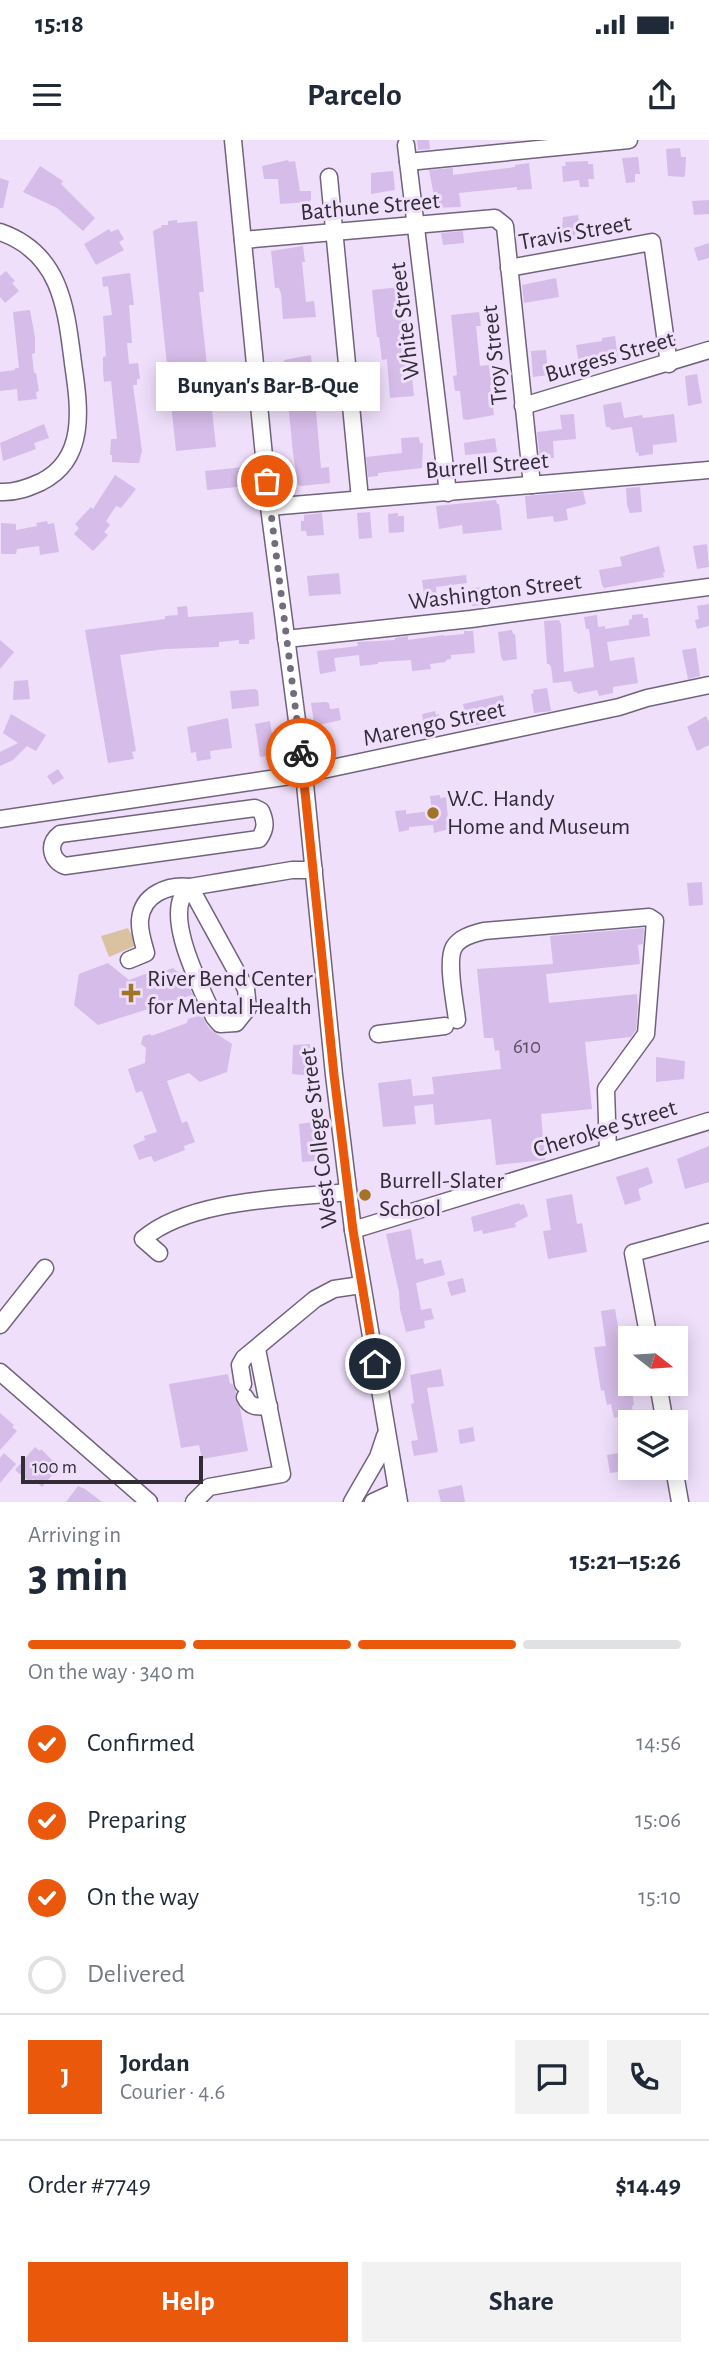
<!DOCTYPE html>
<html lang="en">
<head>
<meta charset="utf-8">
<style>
	:root { --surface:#fff; --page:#f2f2f3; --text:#1f2937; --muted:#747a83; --line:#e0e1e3; --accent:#ea580c }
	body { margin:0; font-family:"Alegreya Sans",sans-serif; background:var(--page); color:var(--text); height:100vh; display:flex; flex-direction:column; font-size:26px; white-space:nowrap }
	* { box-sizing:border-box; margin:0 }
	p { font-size:23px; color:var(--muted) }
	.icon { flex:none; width:38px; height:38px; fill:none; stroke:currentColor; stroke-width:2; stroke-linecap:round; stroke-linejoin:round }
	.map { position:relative; height:1362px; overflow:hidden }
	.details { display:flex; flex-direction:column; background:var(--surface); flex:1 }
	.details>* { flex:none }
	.needle { width:46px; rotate:107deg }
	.buttons { position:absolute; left:618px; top:1186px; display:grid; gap:14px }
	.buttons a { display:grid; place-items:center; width:70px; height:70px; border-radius:0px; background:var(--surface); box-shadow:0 4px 18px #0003; font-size:35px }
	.scale { position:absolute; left:21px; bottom:18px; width:182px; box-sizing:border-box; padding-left:7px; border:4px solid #322c36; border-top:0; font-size:19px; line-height:24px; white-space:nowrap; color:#322c36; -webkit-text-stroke:5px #efdffb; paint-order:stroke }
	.pin { position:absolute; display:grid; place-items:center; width:60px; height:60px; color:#fff; margin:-30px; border:4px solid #fff; border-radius:50%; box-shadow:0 2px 7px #0007 }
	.courier { position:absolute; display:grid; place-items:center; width:70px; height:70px; margin:-35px; border:5px solid #ea580c; border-radius:50%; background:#fff; color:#222; box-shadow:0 2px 9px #0007 }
	.bubble { position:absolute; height:49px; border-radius:0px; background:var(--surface); box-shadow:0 4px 18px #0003; font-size:23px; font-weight:700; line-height:49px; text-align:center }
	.headline em { font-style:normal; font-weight:700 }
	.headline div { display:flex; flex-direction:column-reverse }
	.headline { display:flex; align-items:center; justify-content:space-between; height:119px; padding:0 28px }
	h1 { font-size:46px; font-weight:700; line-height:52px }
	.bar { display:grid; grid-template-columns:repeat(4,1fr); gap:10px 7px; align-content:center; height:84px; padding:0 28px }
	.bar i { height:9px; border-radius:5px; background:var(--line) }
	.bar .selected { background:var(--accent) }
	.bar p { grid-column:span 4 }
	.line { display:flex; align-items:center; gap:18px; padding:0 28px; border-top:2px solid var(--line) }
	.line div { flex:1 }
	.round { display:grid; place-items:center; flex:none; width:74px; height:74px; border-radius:0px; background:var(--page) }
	ol { padding:0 28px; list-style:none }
	li { display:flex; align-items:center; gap:21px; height:77px }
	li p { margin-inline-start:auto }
	li .icon { padding:7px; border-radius:50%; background:var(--accent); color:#fff; stroke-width:4 }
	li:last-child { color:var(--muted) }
	li i { width:38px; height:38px; border:4px solid var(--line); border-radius:50% }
	.primary-button { display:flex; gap:14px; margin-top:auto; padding:14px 28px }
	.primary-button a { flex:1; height:80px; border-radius:0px; background:var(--accent); color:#fff; font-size:28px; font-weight:700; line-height:80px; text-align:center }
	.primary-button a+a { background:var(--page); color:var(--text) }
	.status { display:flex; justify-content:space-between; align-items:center; height:49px; padding:0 35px; background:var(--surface); direction:ltr }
	.status svg { height:19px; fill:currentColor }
	header { display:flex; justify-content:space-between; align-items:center; height:91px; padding:0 28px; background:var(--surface); font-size:32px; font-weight:700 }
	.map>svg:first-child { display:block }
	.green { fill:#dac2a1 }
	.building { fill:#d6bce9 }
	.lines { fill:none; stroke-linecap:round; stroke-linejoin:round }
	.minor-casing { stroke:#71637b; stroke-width:19 }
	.minor { stroke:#fff; stroke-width:16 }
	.done { stroke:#746b7b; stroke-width:7; stroke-dasharray:0 12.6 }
	.route { stroke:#ea580c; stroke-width:9 }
	.poi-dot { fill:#a27427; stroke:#efdffb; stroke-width:2.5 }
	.labels { text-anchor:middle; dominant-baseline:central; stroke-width:6; stroke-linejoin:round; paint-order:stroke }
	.number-label { font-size:21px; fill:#5b5063 }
	.street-label { font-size:24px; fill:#322c36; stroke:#efdffb }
	.poi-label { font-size:24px; fill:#322c36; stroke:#efdffb; text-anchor:start }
</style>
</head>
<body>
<div class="status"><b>15:18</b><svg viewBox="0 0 49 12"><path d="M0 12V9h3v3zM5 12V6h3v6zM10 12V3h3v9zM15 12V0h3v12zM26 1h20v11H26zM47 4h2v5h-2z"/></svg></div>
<header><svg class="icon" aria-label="menu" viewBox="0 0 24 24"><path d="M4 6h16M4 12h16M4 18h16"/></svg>Parcelo<svg class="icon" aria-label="share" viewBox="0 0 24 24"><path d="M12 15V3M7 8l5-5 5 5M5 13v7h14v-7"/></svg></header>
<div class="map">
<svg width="709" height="1362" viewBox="0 0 709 1362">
	<rect width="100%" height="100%" fill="#efdffb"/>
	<path class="green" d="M128,788L137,805L109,817L101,796Z"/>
	<g class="building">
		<path d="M417,0H429L430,9L418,10Z"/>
		<path d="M680,8L681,17H686L685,35L684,37L668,36L666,9Z"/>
		<path d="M638,17L640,34H635V42L626,43L622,18Z"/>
		<path d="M288,20L289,22L295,21L300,51H311V60L309,62L280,64L278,39H264L262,26Z"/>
		<path d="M588,21V24H593L594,39H588L589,47H580L579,40L563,42L562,26H566L565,22Z"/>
		<path d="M529,23L532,49L517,50V47L459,53L461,67L431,68L430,56H434L429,30L453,28V35L515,27V25Z"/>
		<path d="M40,26L63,41L61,44L95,78L83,91L57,68L23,52Z"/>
		<path d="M393,31L395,50L371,54V33Z"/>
		<path d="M0,38L9,41L3,68H0Z"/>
		<path d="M709,60V74L694,75L692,61Z"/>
		<path d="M578,75L581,96L578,97L579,100L566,101V97L556,99L554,88L562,87L563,77Z"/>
		<path d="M177,80V83L197,81L204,152H199L216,307L176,311L153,91L162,87L161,85H168V81Z"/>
		<path d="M109,89L111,92L118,89L124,99L119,102L124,110L96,125L84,104Z"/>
		<path d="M463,91L464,103L443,105L441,93Z"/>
		<path d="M709,103V118L698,121L694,108Z"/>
		<path d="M303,106L305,122H302L306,162L314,161L316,177L283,179L281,154L279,148H275L271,111Z"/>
		<path d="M6,131L15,141L12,143L19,151L5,163L0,157V136Z"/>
		<path d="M130,133L134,165H129L132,203H127L129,224L138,223L140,239H137V245H133L142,311L139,323H130L112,322V315H110L111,299H117L111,241L104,242L103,232V217L106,216L103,176L112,175L108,146L103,147L102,137Z"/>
		<path d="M556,138L559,157L524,163L522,145Z"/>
		<path d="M400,147L401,159H398L400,180H406L414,256L390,258L387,219L382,220L379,197H377L372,150Z"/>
		<path d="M30,170L35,197V213L32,214L34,233H36L39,251L36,252L37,259L18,261L17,249L0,251V232L15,230V228H19L13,172Z"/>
		<path d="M479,172L481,186H476L480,226L489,225L490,234H493L494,244L490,245L494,275L467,280L463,279L460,251H455L453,236L457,235L451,175Z"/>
		<path d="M615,196L619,224L580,230L576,205L602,201V198Z"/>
		<path d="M546,210L548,235L533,237L531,211Z"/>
		<path d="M311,215L321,328L329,327L330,343L301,346L298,345L293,313L284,220Z"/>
		<path d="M697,234L702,263L688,266L685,236Z"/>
		<path d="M621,262L624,278L642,275L643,278L674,274L677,302L653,305V314L639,316L638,312L636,313L632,287L612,290L609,287H606L603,265Z"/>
		<path d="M574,274L576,299L553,301L554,318L540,319L537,292L562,289L560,275Z"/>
		<path d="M44,284L49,298L34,303L36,309L3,321L0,303Z"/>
		<path d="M419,297L420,303H423L422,328L378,333V336L368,337L366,317L402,313L401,298Z"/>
		<path d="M495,298L497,312L465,315L464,303Z"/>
		<path d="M245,327L247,346L207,350L205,331Z"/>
		<path d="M115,335L136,349L121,368L116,366L106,381L110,385L104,392L108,395L93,411L74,394L79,388L75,384L91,367L93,369Z"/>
		<path d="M640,347L642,372L630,373L627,365L626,348Z"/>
		<path d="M583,351L586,364L566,369L568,380L554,382L553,376L527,379L525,356Z"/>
		<path d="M496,360L497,364H499L502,390L463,394L462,385L439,389L436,366Z"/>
		<path d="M370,372L372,398L359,399L357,373Z"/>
		<path d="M322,373L324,395L307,396L306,391H301V381H304V375Z"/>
		<path d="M398,373V376H404V392L389,393L388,374Z"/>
		<path d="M47,381L48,384L54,383L59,412L40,415L39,406L17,409L16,414H1V383L16,384V390L37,386L36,383Z"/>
		<path d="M707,404L709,427L697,429L693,406Z"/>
		<path d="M659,406L665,432L663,433L664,437L604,448L602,445L599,430L622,426L620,417Z"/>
		<path d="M339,433L341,454L309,456L307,436Z"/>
		<path d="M466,435L467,443L436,447L438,466L426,467L422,440Z"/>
		<path d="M487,447L488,461H482L483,465L472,466L470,448Z"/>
		<path d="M709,464V486L697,489L695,480L699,479L697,466Z"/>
		<path d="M187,466L188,477L253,472L255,499L249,500V504H239V500L219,502V507L165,509L120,515L136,611L132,612L134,619L108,623L85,490L165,479V476L178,475L177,467Z"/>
		<path d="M643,474V478H648L650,496L607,502L610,521L634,517L638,543L613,547V553L599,556L597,550L577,554V552H574L571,541L553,543L551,527L549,524H547L544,481L559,480L561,484L564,532L594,527L589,489H586L584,477L597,475L598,487L605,486V489L629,485V480L632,479V475Z"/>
		<path d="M512,490L513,494H515L517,519L503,521L501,517L498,492Z"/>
		<path d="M464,491H473L475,513L451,515V519L446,520V522L430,524L431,529L412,531L411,520L378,522V524L360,526L359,515L334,518L336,531L320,534L317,511L358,506L357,502L395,500V498L408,496V500L444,495V496L464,494Z"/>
		<path d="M0,500L14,512L0,529Z"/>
		<path d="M696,508L700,536L688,539L682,510Z"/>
		<path d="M28,540L30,559L13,560L14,541Z"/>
		<path d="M547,548L551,571L534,573L531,554L534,553L533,550Z"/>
		<path d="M255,549L258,551L259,566L232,569L230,551Z"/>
		<path d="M503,555L506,575L505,579L468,587L463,564Z"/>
		<path d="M325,562L329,563L330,569L339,568L341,580L318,585V582L314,583L311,563Z"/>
		<path d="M435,571L436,575L439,574L442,592L425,595L422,574Z"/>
		<path d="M11,574L46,595L36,611L27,606L13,620L0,626V612L18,603L3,593Z"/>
		<path d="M706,576L709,582V605L697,611L687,587Z"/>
		<path d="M228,578L232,608L210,611L211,619L197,621L196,612L191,613L187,587Z"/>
		<path d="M270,581L275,615L260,617L255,584Z"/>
		<path d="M58,629L64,638L53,645L47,636Z"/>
		<path d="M440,655V658L446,657L449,689L434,693L433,685L409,687V690L399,692L395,671L406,670V674L432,671L430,656Z"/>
		<path d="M702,742L703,765L689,766L687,743Z"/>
		<path d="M644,788L643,804L638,805L640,824L546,834L549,863L637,854L638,866L636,890L631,897L585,902L592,969L541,974L545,1020L496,1025L491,979L435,985L433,964L414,966L416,984L383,987L378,943L411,939L413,956L434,954L432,937L501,929L499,910L495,911L493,898H484L477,829L553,824L550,796Z"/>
		<path d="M108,823L129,840L148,833L149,837L173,828L185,838L206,884L212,891L232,904L227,932L200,942L189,933L167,941L182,983L187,981L195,1002L184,1006L185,1010L154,1022L151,1016L139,1020L133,1005L145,1000L144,996L157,992L142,951L136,953L128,929L145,923L146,908L141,904L143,896L151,894V896L187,883L188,879L201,875L190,867L192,855L98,885L74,865L79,834Z"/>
		<path d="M310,904V908H312V936L292,934L293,905Z"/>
		<path d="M656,917L685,921L684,939L656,942Z"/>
		<path d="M314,982L317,1003V1010H314L316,1021L302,1022L299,984Z"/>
		<path d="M709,1006V1042L685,1049L677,1019Z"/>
		<path d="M648,1027L653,1043L638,1049L641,1060L625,1065L616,1037Z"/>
		<path d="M572,1054L577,1084L582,1083L587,1112L548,1119L543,1091L551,1090L546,1059Z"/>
		<path d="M519,1063L520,1065L524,1064L528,1076L515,1083L516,1087L483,1094L482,1090L474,1092L471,1077Z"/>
		<path d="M411,1089L416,1120L423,1118L424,1124L441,1120L445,1135L416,1143L421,1170L431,1168L434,1179L424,1181L425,1188L406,1192L400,1169L399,1152L386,1094Z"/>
		<path d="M463,1138L466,1152L451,1156L447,1142Z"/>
		<path d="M615,1169L621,1204L625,1203L634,1265L632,1266L633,1274L614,1278L611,1264L607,1265L604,1250L601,1251L594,1207L606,1206L601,1171Z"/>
		<path d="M441,1229L444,1246L427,1248L438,1312L414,1316L411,1301L418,1300L411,1264L414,1263L410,1235Z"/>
		<path d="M228,1234L230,1244L232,1243L236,1252L235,1258L240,1268L248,1311L202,1319L199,1305L181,1308L169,1244Z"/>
		<path d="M0,1273L14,1285L12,1287L17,1291L0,1310Z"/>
		<path d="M473,1287L475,1301L460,1304L458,1290Z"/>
		<path d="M35,1307L40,1311L41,1309L59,1327L42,1347L33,1339L30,1342L15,1330Z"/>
		<path d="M630,1311V1330L610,1333L607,1315Z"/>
		<path d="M4,1313L16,1324L0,1343V1318Z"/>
		<path d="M462,1345L465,1362H441L438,1350Z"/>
		<path d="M78,1346L85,1349L102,1362H66Z"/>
	</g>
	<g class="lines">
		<g class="minor-casing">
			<g id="minor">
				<path d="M233,0L269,367L304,634L334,935L353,1090L399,1362"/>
				<path d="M406,5L448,353"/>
				<path d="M408,22L629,0"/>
				<path d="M329,37L360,359"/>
				<path d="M0,92C61,113 66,168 73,223C79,265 88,319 41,342C28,348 15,353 0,352"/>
				<path d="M243,100L495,78L505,86L532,345"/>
				<path d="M509,128L652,102L669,224"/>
				<path d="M523,266L709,210"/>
				<path d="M269,367L709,330"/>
				<path d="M286,499L471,479L709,447"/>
				<path d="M255,668L261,671C266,682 266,689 259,699L65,726C51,720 47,704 60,694Z"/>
				<path d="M0,679L304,634L619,567L647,558L709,545"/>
				<path d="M190,747L246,849L248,868L236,883L220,884L214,877C202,849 159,770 190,747Z"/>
				<path d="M129,820L146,813C143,802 139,791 140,780C142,754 169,744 190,747L292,730H314"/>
				<path d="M457,880C455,862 446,821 454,807C460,797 473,794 484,791L649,777L655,781L646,894L606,949L608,1012"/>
				<path d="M378,894L445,886"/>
				<path d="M353,1090L709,981"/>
				<path d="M159,1113L143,1099C189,1059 289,1058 348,1052"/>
				<path d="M0,1185L45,1128"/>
				<path d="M649,1199L633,1113L709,1092"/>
				<path d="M0,1232L149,1362"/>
				<path d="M243,1244L240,1225L244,1218L315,1159L334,1149L361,1145"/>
				<path d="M658,1244L665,1283"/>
				<path d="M245,1257C250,1268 258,1267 269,1266"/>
				<path d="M674,1328L680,1362"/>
				<path d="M194,1362L209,1347L282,1334L257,1209"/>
				<path d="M352,1362L378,1317L385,1296"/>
				<path d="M373,1362L397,1351"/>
			</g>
		</g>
		<use href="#minor" class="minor"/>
	</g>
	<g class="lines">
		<path class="done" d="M267,341L301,613"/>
		<path class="route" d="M301,613L334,935L353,1090L375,1224"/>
	</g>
	<g class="poi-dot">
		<circle cx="433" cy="673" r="7"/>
		<path d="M127.5 842.5h7v7h7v7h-7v7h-7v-7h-7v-7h7z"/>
		<circle cx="365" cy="1055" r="7"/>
	</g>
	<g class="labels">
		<g class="number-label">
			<text x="527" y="906">610</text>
		</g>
		<g class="street-label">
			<text transform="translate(370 67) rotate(-5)">Bathune Street</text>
			<text transform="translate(575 93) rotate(-10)">Travis Street</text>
			<text transform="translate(405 181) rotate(-97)">White Street</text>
			<text transform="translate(495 215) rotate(-96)">Troy Street</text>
			<text transform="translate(610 217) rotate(-16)">Burgess Street</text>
			<text transform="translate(487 326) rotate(-5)">Burrell Street</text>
			<text transform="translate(495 452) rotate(-7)">Washington Street</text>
			<text transform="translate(434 584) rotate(-12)">Marengo Street</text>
			<text transform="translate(605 989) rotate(-17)">Cherokee Street</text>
			<text transform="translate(319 998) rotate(-97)">West College Street</text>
		</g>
		<g class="poi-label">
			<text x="447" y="659">W.C. Handy<tspan x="447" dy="28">Home and Museum</tspan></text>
			<text x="147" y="839">River Bend Center<tspan x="147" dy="28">for Mental Health</tspan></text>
			<text x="379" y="1041">Burrell-Slater<tspan x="379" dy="28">School</tspan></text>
		</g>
	</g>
</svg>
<div class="buttons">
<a><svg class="needle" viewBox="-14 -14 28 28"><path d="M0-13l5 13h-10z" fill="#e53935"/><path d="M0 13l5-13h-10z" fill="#747a83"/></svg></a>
<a><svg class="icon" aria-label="layers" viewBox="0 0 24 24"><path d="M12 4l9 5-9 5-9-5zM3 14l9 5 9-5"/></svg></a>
</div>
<div class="scale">100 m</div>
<div class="pin" style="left:267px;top:341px;background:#ea580c"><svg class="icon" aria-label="bag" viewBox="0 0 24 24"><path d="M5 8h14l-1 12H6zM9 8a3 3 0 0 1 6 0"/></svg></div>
<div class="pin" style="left:375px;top:1224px;background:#1f2937"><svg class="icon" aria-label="home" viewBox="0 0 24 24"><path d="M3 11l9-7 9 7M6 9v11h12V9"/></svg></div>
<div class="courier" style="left:301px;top:613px"><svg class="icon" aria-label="bike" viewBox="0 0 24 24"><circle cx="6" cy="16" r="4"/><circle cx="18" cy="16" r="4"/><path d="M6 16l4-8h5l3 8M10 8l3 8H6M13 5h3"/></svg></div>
<div class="bubble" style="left:156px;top:222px;width:224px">Bunyan's Bar-B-Que</div>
</div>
<section class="details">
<div class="headline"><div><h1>3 min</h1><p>Arriving in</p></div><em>15:21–15:26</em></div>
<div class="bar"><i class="selected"></i><i class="selected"></i><i class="selected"></i><i></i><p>On the way · 340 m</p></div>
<ol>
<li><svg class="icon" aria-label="check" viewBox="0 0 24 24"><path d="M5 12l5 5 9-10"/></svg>Confirmed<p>14:56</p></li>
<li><svg class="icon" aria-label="check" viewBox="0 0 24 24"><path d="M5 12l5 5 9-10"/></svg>Preparing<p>15:06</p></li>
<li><svg class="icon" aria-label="check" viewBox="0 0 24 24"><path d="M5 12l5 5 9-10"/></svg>On the way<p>15:10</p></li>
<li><i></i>Delivered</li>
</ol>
<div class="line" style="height:126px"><b class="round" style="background:var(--accent);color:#fff">J</b><div><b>Jordan</b><p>Courier · 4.6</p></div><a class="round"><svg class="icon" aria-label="chat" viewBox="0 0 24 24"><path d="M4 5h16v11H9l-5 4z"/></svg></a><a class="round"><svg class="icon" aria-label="phone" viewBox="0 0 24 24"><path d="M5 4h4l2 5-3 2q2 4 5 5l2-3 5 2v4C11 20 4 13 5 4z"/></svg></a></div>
<div class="line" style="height:91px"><div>Order #7749</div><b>$14.49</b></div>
<div class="primary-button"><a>Help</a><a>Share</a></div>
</section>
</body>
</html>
